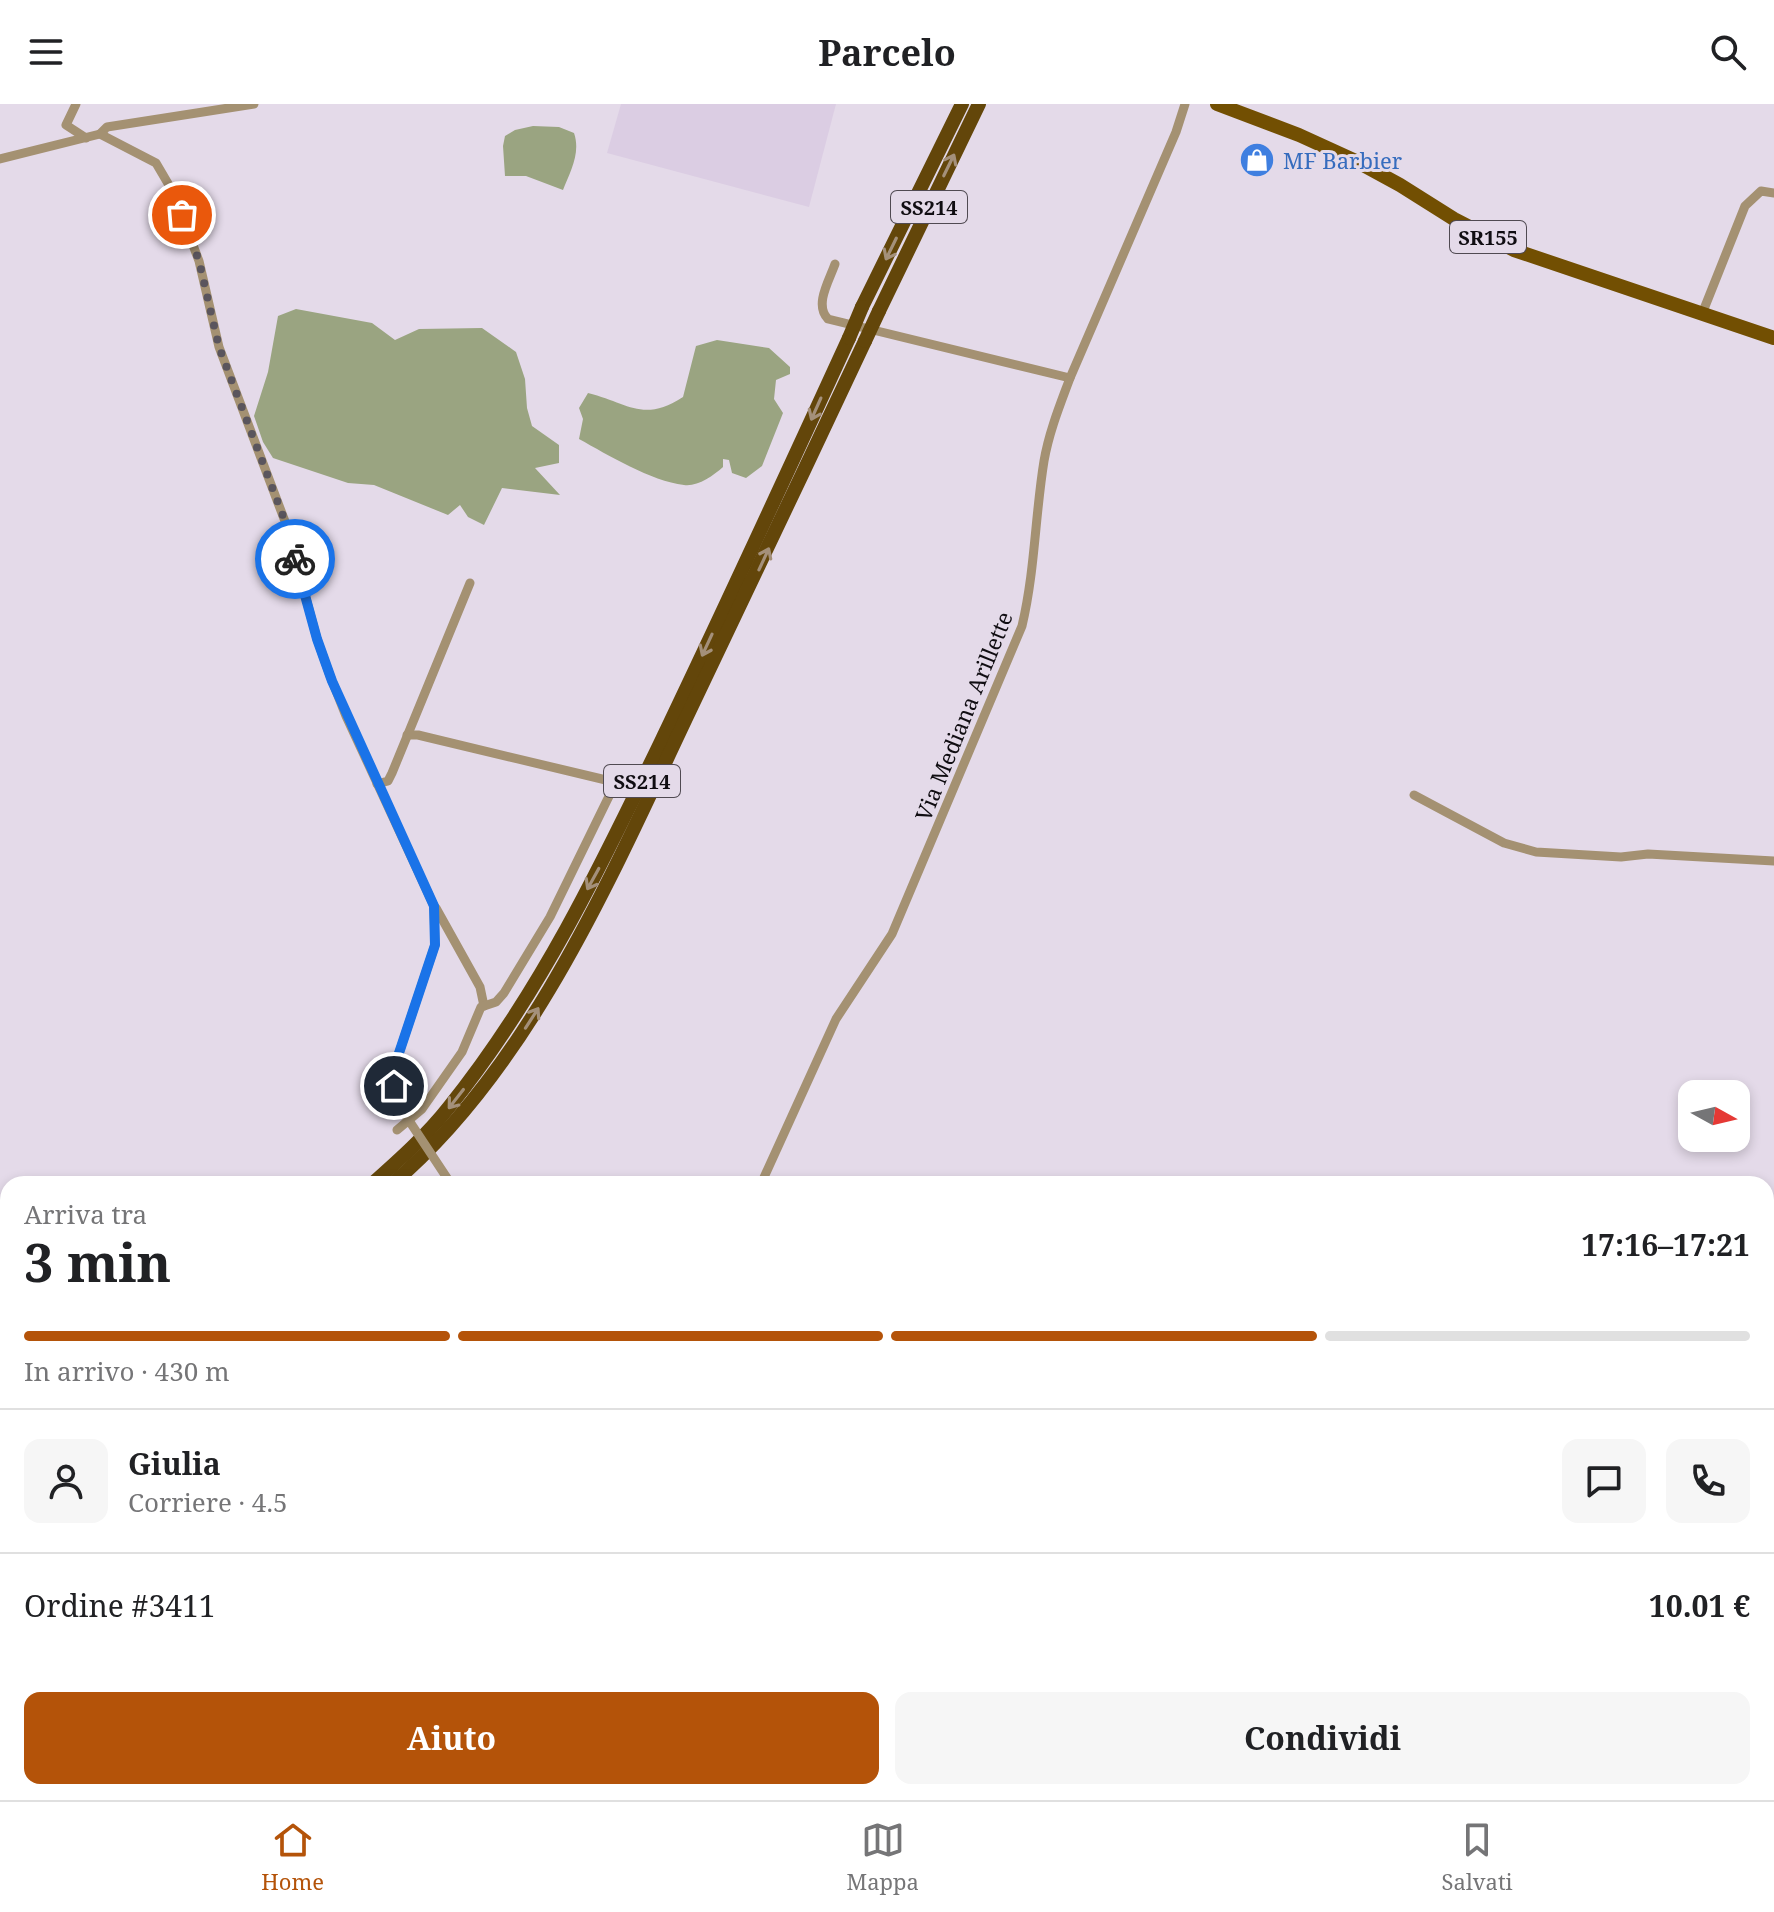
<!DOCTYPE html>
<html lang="it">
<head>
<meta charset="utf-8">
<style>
	:root { --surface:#fff; --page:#f6f6f6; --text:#202124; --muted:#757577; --line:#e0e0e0; --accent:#b45309 }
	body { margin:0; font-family:"Noto Serif",serif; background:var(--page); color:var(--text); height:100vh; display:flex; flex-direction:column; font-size:30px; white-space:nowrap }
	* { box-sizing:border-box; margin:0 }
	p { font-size:26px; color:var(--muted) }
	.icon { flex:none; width:44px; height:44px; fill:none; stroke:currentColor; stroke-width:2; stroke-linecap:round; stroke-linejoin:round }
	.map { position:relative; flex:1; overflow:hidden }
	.side { position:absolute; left:0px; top:1072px; width:1774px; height:624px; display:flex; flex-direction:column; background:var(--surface); border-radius:24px 24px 0 0; box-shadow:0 4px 12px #0003 }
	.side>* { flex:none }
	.needle { width:52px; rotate:98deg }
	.buttons { position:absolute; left:1678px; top:976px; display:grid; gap:16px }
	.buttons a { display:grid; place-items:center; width:72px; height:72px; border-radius:16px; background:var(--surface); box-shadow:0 4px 12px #0003; font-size:40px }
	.pin { position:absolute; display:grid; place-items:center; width:68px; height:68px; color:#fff; margin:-34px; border:4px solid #fff; border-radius:50%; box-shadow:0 2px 8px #0007 }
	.courier { position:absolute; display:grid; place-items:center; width:80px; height:80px; margin:-40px; border:6px solid #1a73e8; border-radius:50%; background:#fff; color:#222; box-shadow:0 2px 10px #0007 }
	.head em { font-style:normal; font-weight:700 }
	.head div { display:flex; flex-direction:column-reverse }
	.head { display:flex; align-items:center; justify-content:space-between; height:136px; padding:0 24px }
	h1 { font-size:52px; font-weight:700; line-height:60px }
	.bar { display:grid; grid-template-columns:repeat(4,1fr); gap:12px 8px; align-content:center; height:96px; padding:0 24px }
	.bar i { height:10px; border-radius:6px; background:var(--line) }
	.bar .on { background:var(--accent) }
	.bar p { grid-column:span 4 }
	.line { display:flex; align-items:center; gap:20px; padding:0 24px; border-top:2px solid var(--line) }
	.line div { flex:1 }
	.round { display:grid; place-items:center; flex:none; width:84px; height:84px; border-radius:16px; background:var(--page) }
	.button { display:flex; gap:16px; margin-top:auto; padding:16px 24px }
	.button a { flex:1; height:92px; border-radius:16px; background:var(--accent); color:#fff; font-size:32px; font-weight:700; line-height:92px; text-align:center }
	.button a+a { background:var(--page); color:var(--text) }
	header { display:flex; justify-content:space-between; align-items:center; height:104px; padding:0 24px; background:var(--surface); font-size:36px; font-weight:700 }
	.tabs { display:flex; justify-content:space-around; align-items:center; height:112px; border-top:2px solid var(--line); background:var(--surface); font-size:22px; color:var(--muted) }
	.tabs a { display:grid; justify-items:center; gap:4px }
	.tabs .on { color:var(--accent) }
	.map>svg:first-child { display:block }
	.built { fill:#dbcde3 }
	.forest { fill:#9aa481 }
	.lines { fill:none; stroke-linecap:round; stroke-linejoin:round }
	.minor { stroke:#a49172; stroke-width:9 }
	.primary { stroke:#724f02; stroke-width:14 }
	.trunk { stroke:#63460a; stroke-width:14 }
	.minor-bridge { stroke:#a49172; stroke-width:9 }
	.trunk-bridge { stroke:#63460a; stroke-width:14 }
	.oneway { stroke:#a4907a }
	.done { stroke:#5a555d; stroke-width:8; stroke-dasharray:0 14.4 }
	.route { stroke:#1a73e8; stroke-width:10 }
	.labels { text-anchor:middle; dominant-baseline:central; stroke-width:6; stroke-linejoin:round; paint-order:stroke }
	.shield { fill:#e4dae9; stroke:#504a52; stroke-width:2 }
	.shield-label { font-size:20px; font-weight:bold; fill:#100d12 }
	.shop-label { font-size:22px; fill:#366cbe; stroke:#e4dae9; text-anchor:start }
	.street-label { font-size:22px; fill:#100d12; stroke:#e4dae9 }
</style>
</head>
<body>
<header><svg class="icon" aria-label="menu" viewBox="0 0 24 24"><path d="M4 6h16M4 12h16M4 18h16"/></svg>Parcelo<svg class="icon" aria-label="search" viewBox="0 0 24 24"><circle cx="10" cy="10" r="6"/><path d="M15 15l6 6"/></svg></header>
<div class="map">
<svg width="1774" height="1696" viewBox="0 0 1774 1696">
	<rect width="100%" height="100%" fill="#e4dae9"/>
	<path class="built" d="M621,0H836L809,103L607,49Z"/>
	<g class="forest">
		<path d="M533,22L559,23L574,29C581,49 570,68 563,86L526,72H505L503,42L505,32L515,26Z"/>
		<path d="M296,205L372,219L395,236L419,225L482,224L516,248L525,275L527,304L532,322L559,341V359L535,364L560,391L502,384L484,421L468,413L460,401L448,411L374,381L348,379L273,354L263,338L254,312L268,268L278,212Z"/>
		<path d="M717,236L769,244L790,263V270L776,276L774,295L783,309L762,362L746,374L732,369L729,356L723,355V363C713,372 697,383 684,381C651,377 608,351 579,335L583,315L579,304L588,289C628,299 643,319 683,293L696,242Z"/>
	</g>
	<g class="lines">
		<g class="minor">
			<path d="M76,0L66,21L86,34"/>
			<path d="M100,30L107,23L254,0"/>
			<path d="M0,55L100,30L156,59L173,88L199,157L219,243L286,420L317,535L329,569L346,612L434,802L435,841L394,964L396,996L404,1009"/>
			<path d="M835,160C829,177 814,201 828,215L1070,274"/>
			<path d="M1702,210L1745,102L1761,87L1774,89"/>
			<path d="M377,680L388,677L392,669L470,479"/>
			<path d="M1414,691L1504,739L1536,748L1621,753L1648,750L1774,757"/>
			<path d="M436,804L480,883L484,902"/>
			<path d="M397,1026L422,1005L462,948L481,903L496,898L504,889L550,813L614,682L606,676L418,631H407"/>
			<path d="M761,1080L836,915L892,830L1022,522C1035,467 1035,412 1044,357C1049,328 1060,301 1070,274L1176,28L1185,0"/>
			<path d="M1766,1425L1774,1406"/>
			<path d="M0,1527L8,1525"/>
			<path d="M408,1688L424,1696"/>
			<path d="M652,1688L655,1696"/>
			<path d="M1751,1696L1754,1688"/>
		</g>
		<path class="primary" d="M1217,0L1299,31L1356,57L1400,81L1454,115L1514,146L1774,234"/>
		<g class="trunk">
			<path d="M862,203L962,0"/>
			<path d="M879,207L979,0"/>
			<path d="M372,1080C399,1056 427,1031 449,1003C541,889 604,756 667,625C729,495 789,365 849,234"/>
			<path d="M392,1080C531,962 612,770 689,608C748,484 807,361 865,237"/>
			<path d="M0,1276L8,1274"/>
			<path d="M0,1289L8,1288"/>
		</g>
		<path class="minor-bridge" d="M404,1009L451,1080"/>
		<g class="trunk-bridge">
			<path d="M849,234L862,203"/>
			<path d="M865,237L879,207"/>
		</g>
	</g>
	<defs><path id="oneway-shaft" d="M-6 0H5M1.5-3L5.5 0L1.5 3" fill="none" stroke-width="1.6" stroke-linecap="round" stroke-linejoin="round" transform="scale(2)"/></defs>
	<g class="oneway">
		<use href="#oneway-shaft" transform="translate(949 61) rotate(-64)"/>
		<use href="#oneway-shaft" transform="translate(891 145) rotate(116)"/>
		<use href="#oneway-shaft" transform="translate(816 305) rotate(114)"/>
		<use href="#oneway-shaft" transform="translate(764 455) rotate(-65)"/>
		<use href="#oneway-shaft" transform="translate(707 541) rotate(115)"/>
		<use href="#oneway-shaft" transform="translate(593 775) rotate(119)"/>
		<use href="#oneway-shaft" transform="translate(532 914) rotate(-57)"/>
		<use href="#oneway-shaft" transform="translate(456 995) rotate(128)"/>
	</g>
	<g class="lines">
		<path class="done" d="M182,111L199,157L219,243L286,420L295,455"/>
		<path class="route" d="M295,455L317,535L332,577L434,802L435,841L394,964V982"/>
	</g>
	<defs>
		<g id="shop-disc" transform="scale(1.8)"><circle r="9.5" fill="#3f7fe0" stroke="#e4dae9"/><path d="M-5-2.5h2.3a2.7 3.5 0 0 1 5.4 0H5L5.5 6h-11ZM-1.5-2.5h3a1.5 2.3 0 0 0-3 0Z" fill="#fff"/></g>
	</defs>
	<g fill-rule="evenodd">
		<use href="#shop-disc" x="1257" y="56"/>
	</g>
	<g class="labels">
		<g class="shield">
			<rect x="891" y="87" width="76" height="32" rx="6"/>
			<rect x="1450" y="117" width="76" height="32" rx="6"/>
			<rect x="604" y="661" width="76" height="32" rx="6"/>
		</g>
		<g class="shield-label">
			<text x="929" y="103">SS214</text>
			<text x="1488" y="133">SR155</text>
			<text x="642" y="677">SS214</text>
		</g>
		<g class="shop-label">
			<text x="1283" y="56">MF Barbier</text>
		</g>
		<g class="street-label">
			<text transform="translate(963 612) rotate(-68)">Via Mediana Arillette</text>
		</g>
	</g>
</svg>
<div class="buttons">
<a><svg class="needle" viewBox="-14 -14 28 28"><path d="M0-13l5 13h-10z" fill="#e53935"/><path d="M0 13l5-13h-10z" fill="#757577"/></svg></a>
</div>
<div class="pin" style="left:182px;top:111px;background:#ea580c"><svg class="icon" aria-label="bag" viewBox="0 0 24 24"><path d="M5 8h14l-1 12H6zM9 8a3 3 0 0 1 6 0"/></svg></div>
<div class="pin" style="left:394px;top:982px;background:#1f2937"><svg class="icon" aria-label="home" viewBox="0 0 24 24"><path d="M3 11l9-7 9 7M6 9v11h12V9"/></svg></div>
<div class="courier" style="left:295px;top:455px"><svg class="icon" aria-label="bike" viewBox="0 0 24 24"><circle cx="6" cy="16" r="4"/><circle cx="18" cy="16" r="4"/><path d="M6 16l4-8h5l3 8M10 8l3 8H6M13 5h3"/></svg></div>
<section class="side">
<div class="head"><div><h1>3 min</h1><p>Arriva tra</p></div><em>17:16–17:21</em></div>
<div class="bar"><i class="on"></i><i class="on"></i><i class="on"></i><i></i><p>In arrivo · 430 m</p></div>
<div class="line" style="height:144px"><a class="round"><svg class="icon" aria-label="person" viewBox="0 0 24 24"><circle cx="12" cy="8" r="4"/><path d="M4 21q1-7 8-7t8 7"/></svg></a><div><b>Giulia</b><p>Corriere · 4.5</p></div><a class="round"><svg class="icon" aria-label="chat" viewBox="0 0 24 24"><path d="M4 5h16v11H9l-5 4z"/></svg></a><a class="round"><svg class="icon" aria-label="phone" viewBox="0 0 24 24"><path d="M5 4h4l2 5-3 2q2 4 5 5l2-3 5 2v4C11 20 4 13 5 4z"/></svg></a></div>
<div class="line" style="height:104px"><div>Ordine #3411</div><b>10.01 €</b></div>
<div class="button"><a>Aiuto</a><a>Condividi</a></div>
</section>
</div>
<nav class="tabs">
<a class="on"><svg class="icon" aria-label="home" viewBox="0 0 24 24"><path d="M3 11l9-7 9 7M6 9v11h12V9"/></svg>Home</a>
<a><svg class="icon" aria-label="map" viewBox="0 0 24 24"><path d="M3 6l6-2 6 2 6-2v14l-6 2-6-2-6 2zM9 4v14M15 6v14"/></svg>Mappa</a>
<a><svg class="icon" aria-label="saved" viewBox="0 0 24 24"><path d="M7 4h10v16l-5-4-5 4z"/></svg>Salvati</a>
</nav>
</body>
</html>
